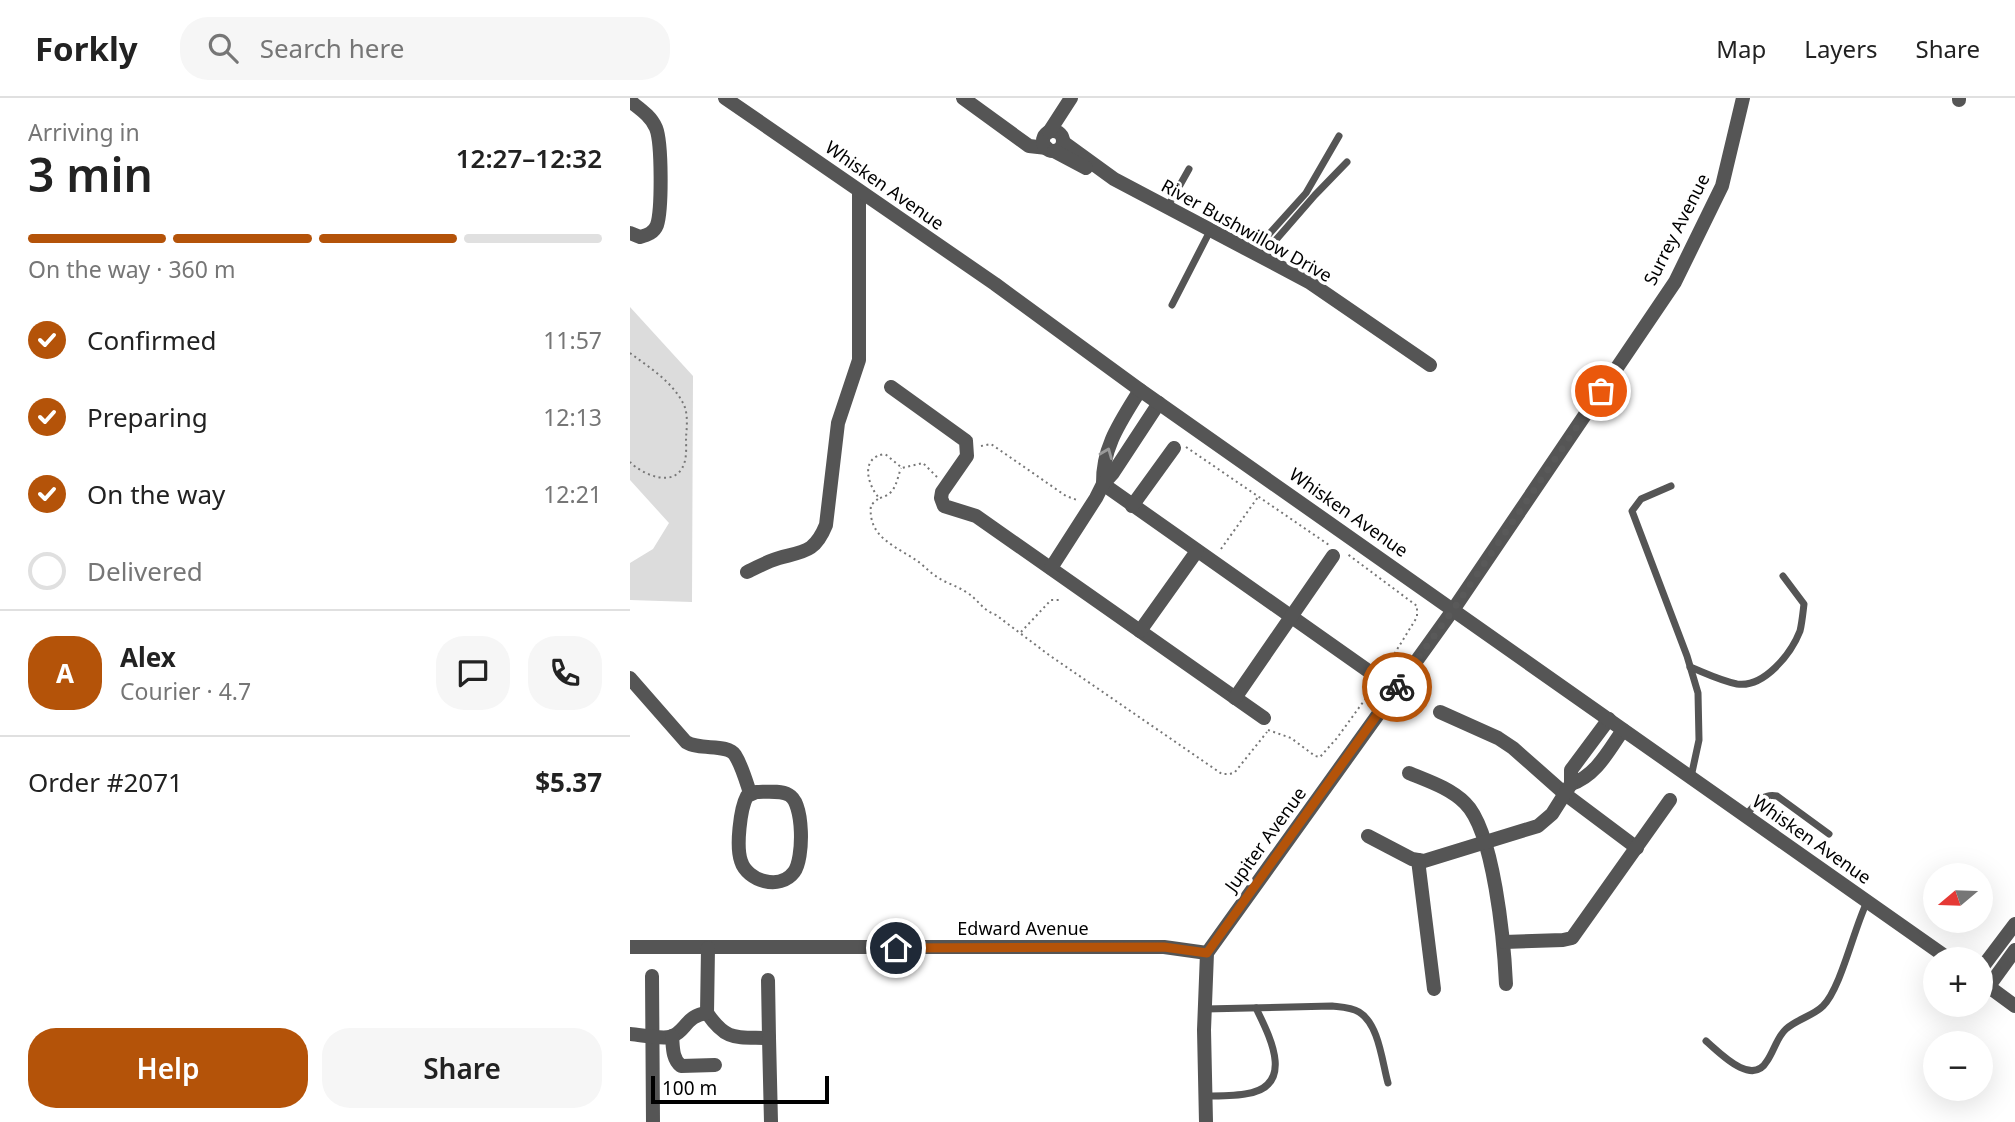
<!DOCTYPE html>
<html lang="en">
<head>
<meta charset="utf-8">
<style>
	:root { --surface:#fff; --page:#f6f6f6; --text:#222; --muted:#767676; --line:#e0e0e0; --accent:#b45309 }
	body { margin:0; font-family:"Noto Sans",sans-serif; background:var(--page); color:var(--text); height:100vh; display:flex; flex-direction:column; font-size:26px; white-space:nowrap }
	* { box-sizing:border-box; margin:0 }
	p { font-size:23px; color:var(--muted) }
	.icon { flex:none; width:38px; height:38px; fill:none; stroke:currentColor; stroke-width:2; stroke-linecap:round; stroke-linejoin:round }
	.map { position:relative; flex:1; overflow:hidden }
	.side { display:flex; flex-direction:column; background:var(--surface); width:630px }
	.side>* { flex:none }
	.needle { width:46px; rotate:251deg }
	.controls { position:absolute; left:1293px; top:765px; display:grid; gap:14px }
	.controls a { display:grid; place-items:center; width:70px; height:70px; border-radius:50%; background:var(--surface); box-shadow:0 7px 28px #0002; font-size:35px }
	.scale { position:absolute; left:21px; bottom:18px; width:178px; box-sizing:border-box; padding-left:7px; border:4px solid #000; border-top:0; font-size:19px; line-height:24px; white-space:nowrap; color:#000; -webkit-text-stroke:5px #fff; paint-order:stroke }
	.pin { position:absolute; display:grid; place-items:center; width:60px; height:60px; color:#fff; margin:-30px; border:4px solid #fff; border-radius:50%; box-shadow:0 2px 7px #0007 }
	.courier { position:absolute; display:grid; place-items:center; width:70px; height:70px; margin:-35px; border:5px solid #b45309; border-radius:50%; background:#fff; color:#222; box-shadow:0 2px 9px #0007 }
	.overview em { font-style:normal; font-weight:600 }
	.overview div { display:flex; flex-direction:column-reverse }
	.overview { display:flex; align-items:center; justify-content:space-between; height:119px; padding:0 28px }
	h1 { font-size:46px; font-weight:600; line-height:52px }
	.bar { display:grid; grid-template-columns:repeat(4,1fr); gap:10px 7px; align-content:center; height:84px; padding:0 28px }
	.bar i { height:9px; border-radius:5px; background:var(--line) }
	.bar .on { background:var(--accent) }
	.bar p { grid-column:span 4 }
	.line { display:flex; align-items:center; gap:18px; padding:0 28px; border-top:2px solid var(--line) }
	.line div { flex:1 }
	.round { display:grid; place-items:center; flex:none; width:74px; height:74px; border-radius:28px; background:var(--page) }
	ol { padding:0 28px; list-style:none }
	li { display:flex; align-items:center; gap:21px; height:77px }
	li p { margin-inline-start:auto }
	li .icon { padding:7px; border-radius:50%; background:var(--accent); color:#fff; stroke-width:4 }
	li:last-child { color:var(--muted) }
	li i { width:38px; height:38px; border:4px solid var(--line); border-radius:50% }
	.cta { display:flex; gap:14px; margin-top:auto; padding:14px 28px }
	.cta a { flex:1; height:80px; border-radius:28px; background:var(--accent); color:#fff; font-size:28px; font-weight:600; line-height:80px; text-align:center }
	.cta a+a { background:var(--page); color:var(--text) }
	header { display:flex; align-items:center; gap:42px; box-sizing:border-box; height:98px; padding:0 35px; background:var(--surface); border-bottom:2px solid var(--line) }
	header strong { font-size:33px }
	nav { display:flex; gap:38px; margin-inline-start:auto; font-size:24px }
	.search { width:490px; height:63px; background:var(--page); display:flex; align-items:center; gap:18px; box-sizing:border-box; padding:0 24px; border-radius:28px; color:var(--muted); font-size:26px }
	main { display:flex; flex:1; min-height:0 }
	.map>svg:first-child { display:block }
	.green { fill:#dcdcdc }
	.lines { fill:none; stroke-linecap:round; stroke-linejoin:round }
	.path { stroke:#777; stroke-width:2; stroke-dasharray:2 3.5; stroke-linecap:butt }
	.service { stroke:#555; stroke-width:7 }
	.minor { stroke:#555; stroke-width:14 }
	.tertiary { stroke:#555; stroke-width:14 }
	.oneway { stroke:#999 }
	.done { stroke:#595959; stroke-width:7; stroke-dasharray:0 12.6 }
	.route { stroke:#b45309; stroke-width:9 }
	.labels { text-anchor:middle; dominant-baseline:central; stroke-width:7; stroke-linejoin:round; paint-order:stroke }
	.street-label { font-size:18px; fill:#000; stroke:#fff }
</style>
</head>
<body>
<header>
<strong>Forkly</strong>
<div class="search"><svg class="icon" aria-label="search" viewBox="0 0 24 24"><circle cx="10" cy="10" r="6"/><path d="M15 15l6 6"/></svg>Search here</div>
<nav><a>Map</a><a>Layers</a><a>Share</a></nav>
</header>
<main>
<section class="side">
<div class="overview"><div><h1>3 min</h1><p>Arriving in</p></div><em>12:27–12:32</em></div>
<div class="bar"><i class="on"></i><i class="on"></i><i class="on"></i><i></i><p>On the way · 360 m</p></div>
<ol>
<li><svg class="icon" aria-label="check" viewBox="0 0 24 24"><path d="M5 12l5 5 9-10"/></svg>Confirmed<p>11:57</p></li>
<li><svg class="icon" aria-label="check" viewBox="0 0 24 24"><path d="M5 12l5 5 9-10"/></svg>Preparing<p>12:13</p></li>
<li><svg class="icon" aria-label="check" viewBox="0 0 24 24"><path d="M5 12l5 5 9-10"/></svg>On the way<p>12:21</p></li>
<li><i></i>Delivered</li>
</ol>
<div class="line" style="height:126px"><b class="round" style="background:var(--accent);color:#fff">A</b><div><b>Alex</b><p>Courier · 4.7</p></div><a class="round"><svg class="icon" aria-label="chat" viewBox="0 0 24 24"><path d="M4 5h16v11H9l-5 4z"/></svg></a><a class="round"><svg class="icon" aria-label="phone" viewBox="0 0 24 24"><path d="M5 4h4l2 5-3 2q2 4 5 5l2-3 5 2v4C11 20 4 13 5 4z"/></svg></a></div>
<div class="line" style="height:91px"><div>Order #2071</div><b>$5.37</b></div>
<div class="cta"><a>Help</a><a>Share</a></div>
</section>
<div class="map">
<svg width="1385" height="1024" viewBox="0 0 1385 1024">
	<rect width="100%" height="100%" fill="#fff"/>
	<path class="green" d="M0,209L63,278L62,504L0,502V465L23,451L39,425L0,382Z"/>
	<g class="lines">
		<g class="path">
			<path d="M0,255C20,270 43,284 54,307C58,316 57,329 56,339C56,347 57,358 54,366C45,391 13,377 0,364"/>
			<path d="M351,348L361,346L436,398L447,402"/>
			<path d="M556,349L699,447"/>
			<path d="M307,379L293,365L272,370L255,356C230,359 237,386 249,400L241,407C237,441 269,449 290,465C296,470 301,475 307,479C316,485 327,488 336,494C348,501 352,512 366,517L419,557L592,676H600L605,674L637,634"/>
			<path d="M250,400C266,396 266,384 271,370"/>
			<path d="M591,451L628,399"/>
			<path d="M391,534L421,502H429"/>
			<path d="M638,632L661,640L685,658L690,659L707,640L744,589L787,519V508L716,455"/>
		</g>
		<g class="service">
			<path d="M537,110L559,71"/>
			<path d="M623,154L676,95L709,38"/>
			<path d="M631,159L685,97L717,64"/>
			<path d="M542,207L580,133"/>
			<path d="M1041,388L1011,401L1002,413L1057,558L1068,595L1069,642L1061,679"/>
			<path d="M1060,569C1075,575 1091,583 1107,586C1134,590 1161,556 1170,533C1172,525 1173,514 1174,506L1153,478"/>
			<path d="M1116,717C1126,706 1132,695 1147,698L1199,736"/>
			<path d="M575,911L702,908C711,909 721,909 729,914C749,926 752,964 758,985"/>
			<path d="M1076,943C1090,955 1122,989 1137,963C1144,953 1147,939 1156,931C1167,921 1183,918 1193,908C1211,890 1224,830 1237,804"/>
			<path d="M576,998C589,998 603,998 615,996C667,989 639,937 626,910"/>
		</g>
		<g class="minor">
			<path d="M333,0L399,48L417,50"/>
			<path d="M1329,0V2"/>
			<path d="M0,3C10,11 21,18 26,30C32,45 32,112 27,127C24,135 17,137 10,139L0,135"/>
			<circle cx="423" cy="43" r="10"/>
			<path d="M419,34L441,0"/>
			<path d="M433,44L484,81L679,184L800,267"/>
			<path d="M424,53L456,70"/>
			<path d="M261,289L336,343L337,358L312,394L311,400L314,408L346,418L634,620"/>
			<path d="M473,386L737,572"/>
			<path d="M473,386C472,349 491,323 510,292"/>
			<path d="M502,408L544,350"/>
			<path d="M421,470L466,400L473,386L483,375L529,305"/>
			<path d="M117,474C128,469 138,463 149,460C175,453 185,454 196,427L208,325L229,262V93"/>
			<path d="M510,533L567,453"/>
			<path d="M0,580L56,644C70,653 97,645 105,657C112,668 116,683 120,695"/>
			<path d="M605,600L703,458"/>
			<path d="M810,614L868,640L883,650L935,696L1007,750"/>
			<path d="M779,675C798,683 820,690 835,705C864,733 874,844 876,886"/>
			<path d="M941,686C966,678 979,652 993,632"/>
			<path d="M126,694C136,694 150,692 159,697C174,705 174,761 164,774C150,793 117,783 111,763C106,749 110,711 117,698Z"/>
			<path d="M738,738L782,761L794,763L908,728L922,716L941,686V672L979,621"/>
			<path d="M788,762L804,891"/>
			<path d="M874,844L933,842L942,840L1040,702"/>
			<path d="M0,849H534L577,855"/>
			<path d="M1351,871L1385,826"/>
			<path d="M22,878L23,1024"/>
			<path d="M1359,888L1385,852"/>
			<path d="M77,915C97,944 106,939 139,940L138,882"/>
			<path d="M0,936C12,937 29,941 40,939C55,935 56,917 77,915L78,850"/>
			<path d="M42,938C43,948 42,961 51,968L85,967"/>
			<path d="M139,940L141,1024"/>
			<path d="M576,1024L574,932L577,855L823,512L1045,184L1092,88L1113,0"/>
		</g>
		<g class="tertiary">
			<path d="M95,0L365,186L510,292L1319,861"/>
			<path d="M1351,883L1385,908"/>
		</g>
	</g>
	<defs><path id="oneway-chevron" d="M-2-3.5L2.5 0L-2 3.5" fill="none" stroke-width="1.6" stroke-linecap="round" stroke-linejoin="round" transform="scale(1.75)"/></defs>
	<use class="oneway" href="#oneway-chevron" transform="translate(477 355) rotate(-68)"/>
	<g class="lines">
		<path class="done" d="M767,589L823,512L971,293"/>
		<path class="route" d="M266,850L534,849L577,855L767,589"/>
	</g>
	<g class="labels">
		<g class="street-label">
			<text transform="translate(255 87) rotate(35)">Whisken Avenue</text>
			<text transform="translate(1046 131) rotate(-63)">Surrey Avenue</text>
			<text transform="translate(617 132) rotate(29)">River Bushwillow Drive</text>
			<text transform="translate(719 414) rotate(35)">Whisken Avenue</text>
			<text transform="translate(635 741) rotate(-54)">Jupiter Avenue</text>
			<text transform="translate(1182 741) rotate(35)">Whisken Avenue</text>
			<text x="393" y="830">Edward Avenue</text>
		</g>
	</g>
</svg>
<div class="controls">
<a><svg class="needle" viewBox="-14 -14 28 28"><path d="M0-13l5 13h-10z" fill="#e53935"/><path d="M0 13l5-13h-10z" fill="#767676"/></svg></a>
<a>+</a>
<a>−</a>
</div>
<div class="scale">100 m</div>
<div class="pin" style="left:971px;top:293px;background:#ea580c"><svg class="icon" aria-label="bag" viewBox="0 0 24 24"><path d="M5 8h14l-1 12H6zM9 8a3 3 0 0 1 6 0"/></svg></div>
<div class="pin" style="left:266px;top:850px;background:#1f2937"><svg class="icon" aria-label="home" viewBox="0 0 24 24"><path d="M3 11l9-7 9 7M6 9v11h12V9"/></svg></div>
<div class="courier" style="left:767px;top:589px"><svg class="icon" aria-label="bike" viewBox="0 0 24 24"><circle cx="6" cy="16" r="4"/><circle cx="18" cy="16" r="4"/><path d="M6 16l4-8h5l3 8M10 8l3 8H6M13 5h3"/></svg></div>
</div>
</main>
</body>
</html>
